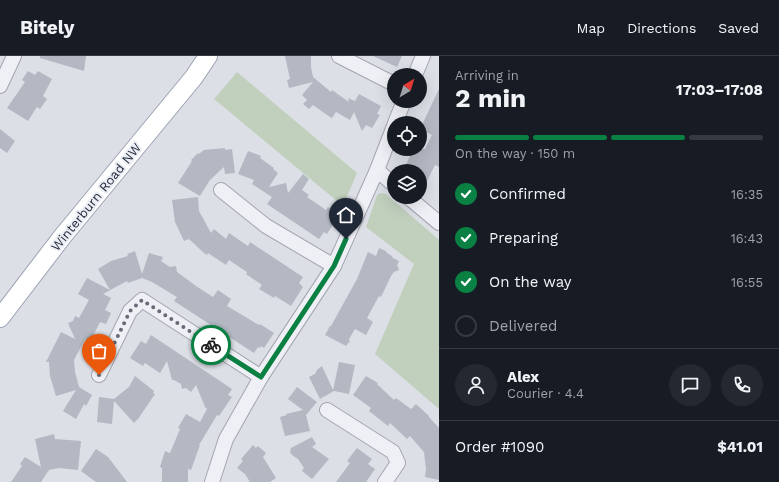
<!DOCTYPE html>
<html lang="en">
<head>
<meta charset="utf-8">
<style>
	:root { --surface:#171b24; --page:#242831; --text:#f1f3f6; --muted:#9ea1a6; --line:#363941; --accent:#0b8043 }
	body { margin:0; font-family:"Work Sans",sans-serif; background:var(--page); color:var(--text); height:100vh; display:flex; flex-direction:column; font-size:15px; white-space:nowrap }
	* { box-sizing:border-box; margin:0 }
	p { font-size:13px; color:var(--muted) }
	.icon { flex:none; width:22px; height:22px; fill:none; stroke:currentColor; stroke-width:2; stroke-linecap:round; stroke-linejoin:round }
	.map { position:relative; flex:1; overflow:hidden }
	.panel { display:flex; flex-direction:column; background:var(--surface); width:340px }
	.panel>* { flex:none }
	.needle { width:26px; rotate:38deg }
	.buttons { position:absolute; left:387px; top:12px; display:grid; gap:8px }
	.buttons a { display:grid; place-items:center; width:40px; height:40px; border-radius:50%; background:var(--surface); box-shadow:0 4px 16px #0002; font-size:20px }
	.pin { position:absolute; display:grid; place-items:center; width:34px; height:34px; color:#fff; margin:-41px -17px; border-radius:50% 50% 50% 0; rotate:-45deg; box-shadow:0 0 4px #0007 }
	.pin .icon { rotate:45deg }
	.courier { position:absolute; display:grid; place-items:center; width:40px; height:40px; margin:-20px; border:3px solid #0b8043; border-radius:50%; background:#fff; color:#222; box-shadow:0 1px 5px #0007 }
	.head em { font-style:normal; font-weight:700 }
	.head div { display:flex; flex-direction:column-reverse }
	.head { display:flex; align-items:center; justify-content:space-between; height:68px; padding:0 16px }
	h1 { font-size:26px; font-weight:700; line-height:30px }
	.bar { display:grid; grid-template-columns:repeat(4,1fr); gap:6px 4px; align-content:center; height:48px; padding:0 16px }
	.bar i { height:5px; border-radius:3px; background:var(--line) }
	.bar .on { background:var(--accent) }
	.bar p { grid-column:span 4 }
	.line { display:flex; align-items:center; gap:10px; padding:0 16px; border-top:1px solid var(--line) }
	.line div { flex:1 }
	.round { display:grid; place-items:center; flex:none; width:42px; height:42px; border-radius:21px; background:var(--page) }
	ol { padding:0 16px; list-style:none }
	li { display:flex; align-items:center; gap:12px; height:44px }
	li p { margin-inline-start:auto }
	li .icon { padding:4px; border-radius:50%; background:var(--accent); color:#fff; stroke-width:4 }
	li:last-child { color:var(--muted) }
	li i { width:22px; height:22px; border:2px solid var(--line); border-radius:50% }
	header { display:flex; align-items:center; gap:24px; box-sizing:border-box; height:56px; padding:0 20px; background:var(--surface); border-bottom:1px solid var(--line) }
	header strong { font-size:19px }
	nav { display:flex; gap:22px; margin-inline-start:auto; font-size:14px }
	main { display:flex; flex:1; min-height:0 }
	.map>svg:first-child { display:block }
	.green { fill:#c1d0bd }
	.building { fill:#b3b8c3 }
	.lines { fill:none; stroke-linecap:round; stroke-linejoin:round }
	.minor-casing { stroke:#a2a6b0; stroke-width:16 }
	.major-casing { stroke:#9ba3b2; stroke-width:20 }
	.minor { stroke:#eff0f5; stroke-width:14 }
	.major { stroke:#fff; stroke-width:18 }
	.done { stroke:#666b78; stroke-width:4; stroke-dasharray:0 7.2 }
	.route { stroke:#0b8043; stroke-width:5 }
	.labels { text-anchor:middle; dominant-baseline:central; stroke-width:4; stroke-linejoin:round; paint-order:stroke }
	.street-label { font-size:13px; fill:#262c3d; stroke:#ebeef4 }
</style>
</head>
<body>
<header>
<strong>Bitely</strong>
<nav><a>Map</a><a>Directions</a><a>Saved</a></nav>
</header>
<main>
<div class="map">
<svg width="439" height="426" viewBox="0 0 439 426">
	<rect width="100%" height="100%" fill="#dcdfe6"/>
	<g class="green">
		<path d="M237,16L357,117L343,150L214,43Z"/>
		<path d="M381,137L386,138L439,184V353L375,298L414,208L366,171L377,139Z"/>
	</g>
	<g class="building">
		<path d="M40,0H86L84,15L40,2Z"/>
		<path d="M285,0H311V11L313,21L331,36L332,34L349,46L348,42L355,45L359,38L381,50L377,58L380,59L372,72L366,69L362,75L354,56L350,64L336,56L332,62L330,61L313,49L309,53L303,48L307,44L302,39L313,26L289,32L287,24L290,23Z"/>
		<path d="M373,0H402L397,11Z"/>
		<path d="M28,15L35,19L38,15L52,23L43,40L47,43L40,53L37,51L28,65L7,52L25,26L22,24Z"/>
		<path d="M439,33V111L435,109L426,127L420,124V115H412L405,111L413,93H425L432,79L420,73Z"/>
		<path d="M0,73L15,85L7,97L0,92Z"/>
		<path d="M225,92V94L232,93L235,117L225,118L224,111L210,124L200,140L178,127L192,105L191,104L198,97L199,98L204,94Z"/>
		<path d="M248,95L261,100L260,102L274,112L273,113L278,117L269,131L286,127L288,137L303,118L309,123L302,134L309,139L307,141L326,154L328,151L335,156L334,158L338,161L327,178L324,176L319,183L267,148L272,141L252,128L254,124L238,118Z"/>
		<path d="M198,141L199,155L211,177L214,173L226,183L229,177L248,190L250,186L303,221L299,227L303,231L291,250L275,240L274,242L259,233L262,229L246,218L247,216L229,204L226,209L208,197L207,199L204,197L189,183L184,185L175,166L172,144Z"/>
		<path d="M379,192L386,195L387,197L392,200L393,202L399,205L397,209L399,214L394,216L391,220L381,241L379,240L367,262L373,266L366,279L355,273L349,283L350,286L348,287L346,290L325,279L330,270H331L357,223L368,196L376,200Z"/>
		<path d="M135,195L142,218L149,197L163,201L161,205L170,211L176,210L177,216L196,230L213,241L218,234L231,243L227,250L259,269L260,268L274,277L264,292L261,290L260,292L258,291L254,297L174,245L177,241L152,226L142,222L128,227L127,225L103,238L111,242L105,254L111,257L106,268L100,266L90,286L85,283L74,304L75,316L79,331L92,339L86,350L84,348L76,363L63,355L76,334L56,340L50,320L49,306H46L61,276L75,283L68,267L73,265L75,260L79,262L89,244L78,238L87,222L110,234L98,213L111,205L128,200L127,198Z"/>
		<path d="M151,279L232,333L228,339L232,341L219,360L217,359L199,389H200L191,414L188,413V426H162V412L160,411L165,395L170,397L180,373L178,372L186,358L200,366L207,353L205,351L196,329L191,336L186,332L182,333L181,328L174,324H172L167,305L160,317L145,307L143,310L130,302L141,285L146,288Z"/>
		<path d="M339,306L355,309L349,338L334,335L320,343L309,321L315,318L317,314L322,310L333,334Z"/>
		<path d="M135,320L154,335L153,337L155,338L138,363L134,367L114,345L112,368L97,366L99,341L114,343L129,331Z"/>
		<path d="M366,320L378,327L377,328L394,344L396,342L411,353L416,348L429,360V361L439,372V424L425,421L426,413L424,396L410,380L407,383L390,367L388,370L369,355L371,352L353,339Z"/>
		<path d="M297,331L317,346L306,359L310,375L285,380L280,361L287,359L286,358L303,354L288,343Z"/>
		<path d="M54,378L55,383L81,385L78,414L59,412L49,414L41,426H11L22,410L20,408L25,401L41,411L35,383Z"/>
		<path d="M312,381L316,388L312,391L329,403L312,423L302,415L304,412L298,403L292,399L290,396L291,392Z"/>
		<path d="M253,389L256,392L258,390L266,397L263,401L276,422L270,426H250L245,418L237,412L243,405L241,403Z"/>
		<path d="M357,392L372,403L368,408L375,413L366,426H336L350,407L347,405Z"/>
		<path d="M96,393L108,401L127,426H96L81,415Z"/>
	</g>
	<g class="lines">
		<g class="minor-casing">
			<g id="minor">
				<path d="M339,0L394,28"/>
				<path d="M415,19L423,0"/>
				<path d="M0,30L14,0"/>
				<path d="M395,67L404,45"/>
				<path d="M377,114L394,129"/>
				<path d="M221,134L266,170L334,210"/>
				<path d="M408,141L439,167"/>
				<path d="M99,319L130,255L142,244L261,321"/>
				<path d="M327,354L393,396L398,407L385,426"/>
				<path d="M212,426L226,383L261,321L334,210L377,114L394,70"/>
			</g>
		</g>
		<g class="major-casing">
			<path id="major" d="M0,262L62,181L194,21L208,0"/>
		</g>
		<use href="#minor" class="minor"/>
		<use href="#major" class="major"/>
	</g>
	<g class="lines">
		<path class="done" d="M99,319L130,255L142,244L211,289"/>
		<path class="route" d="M211,289L261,321L334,210L346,183"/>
	</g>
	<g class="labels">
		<g class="street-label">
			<text transform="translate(96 141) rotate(-51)">Winterburn Road NW</text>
		</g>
	</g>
</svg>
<div class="buttons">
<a><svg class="needle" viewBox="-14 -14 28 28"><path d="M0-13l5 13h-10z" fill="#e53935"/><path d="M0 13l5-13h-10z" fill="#9ea1a6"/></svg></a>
<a><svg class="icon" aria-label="locate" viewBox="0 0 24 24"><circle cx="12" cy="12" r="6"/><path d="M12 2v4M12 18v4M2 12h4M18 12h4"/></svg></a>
<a><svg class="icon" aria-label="layers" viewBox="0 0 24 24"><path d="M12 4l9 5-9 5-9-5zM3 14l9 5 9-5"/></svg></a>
</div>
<div class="pin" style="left:99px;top:319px;background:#ea580c"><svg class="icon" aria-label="bag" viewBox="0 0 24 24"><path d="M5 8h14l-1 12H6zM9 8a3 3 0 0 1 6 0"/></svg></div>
<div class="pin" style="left:346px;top:183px;background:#1f2937"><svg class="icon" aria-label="home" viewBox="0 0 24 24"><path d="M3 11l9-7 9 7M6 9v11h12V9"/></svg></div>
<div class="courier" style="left:211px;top:289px"><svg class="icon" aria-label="bike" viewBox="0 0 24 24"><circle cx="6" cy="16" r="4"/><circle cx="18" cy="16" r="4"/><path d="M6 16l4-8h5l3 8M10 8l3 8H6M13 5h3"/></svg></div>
</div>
<section class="panel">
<div class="head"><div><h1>2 min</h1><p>Arriving in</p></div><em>17:03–17:08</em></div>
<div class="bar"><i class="on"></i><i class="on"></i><i class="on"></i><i></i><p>On the way · 150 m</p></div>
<ol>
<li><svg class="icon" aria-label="check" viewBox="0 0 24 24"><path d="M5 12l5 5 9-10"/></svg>Confirmed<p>16:35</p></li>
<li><svg class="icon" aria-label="check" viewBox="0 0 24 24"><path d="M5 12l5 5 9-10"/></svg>Preparing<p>16:43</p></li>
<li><svg class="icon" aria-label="check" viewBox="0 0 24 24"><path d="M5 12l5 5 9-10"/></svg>On the way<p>16:55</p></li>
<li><i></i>Delivered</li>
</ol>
<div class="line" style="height:72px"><a class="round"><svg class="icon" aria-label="person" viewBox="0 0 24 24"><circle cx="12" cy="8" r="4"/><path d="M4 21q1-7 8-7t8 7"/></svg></a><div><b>Alex</b><p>Courier · 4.4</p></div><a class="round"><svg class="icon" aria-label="chat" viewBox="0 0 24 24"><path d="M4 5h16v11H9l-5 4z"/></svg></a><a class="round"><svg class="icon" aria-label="phone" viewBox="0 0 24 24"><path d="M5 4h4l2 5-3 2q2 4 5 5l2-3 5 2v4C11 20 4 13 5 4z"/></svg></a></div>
<div class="line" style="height:52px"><div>Order #1090</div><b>$41.01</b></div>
</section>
</main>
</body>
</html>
